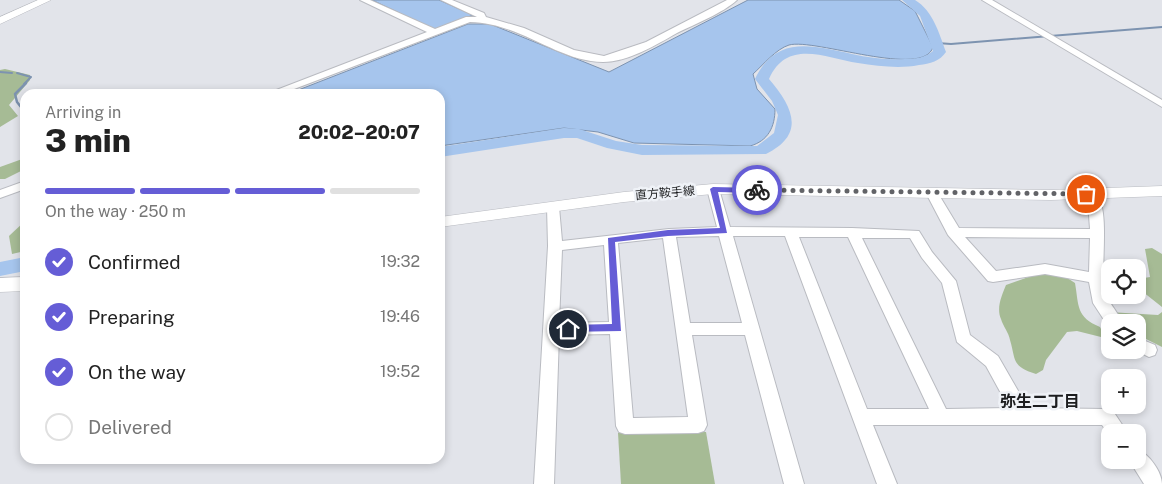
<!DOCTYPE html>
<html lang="en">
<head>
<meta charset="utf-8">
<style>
	:root { --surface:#fff; --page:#f6f6f6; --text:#222; --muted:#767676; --line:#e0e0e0; --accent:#655dd6 }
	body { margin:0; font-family:"Public Sans","Noto Sans JP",sans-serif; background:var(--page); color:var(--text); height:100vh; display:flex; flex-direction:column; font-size:19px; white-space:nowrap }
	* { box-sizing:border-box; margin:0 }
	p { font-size:16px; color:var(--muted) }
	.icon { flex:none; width:28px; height:28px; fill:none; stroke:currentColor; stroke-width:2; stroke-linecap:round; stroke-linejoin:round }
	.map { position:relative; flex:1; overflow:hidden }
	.details { position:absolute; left:20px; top:89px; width:425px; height:375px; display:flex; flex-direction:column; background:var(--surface); border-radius:15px; box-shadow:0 2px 8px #0003 }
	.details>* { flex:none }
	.controls { position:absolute; left:1101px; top:259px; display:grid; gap:10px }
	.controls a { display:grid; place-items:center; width:45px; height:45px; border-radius:10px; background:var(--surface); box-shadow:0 2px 8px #0003; font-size:25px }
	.pin { position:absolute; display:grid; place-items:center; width:42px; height:42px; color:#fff; margin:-21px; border:2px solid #fff; border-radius:50%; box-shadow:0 1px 5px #0007 }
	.courier { position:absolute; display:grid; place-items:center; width:50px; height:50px; margin:-25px; border:4px solid #655dd6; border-radius:50%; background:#fff; color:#222; box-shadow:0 1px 6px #0007 }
	.headline em { font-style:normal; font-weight:800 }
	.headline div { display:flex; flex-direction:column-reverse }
	.headline { display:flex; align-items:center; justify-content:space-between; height:85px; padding:0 25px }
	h1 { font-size:32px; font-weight:800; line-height:38px }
	.bar { display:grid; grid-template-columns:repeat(4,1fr); gap:8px 5px; align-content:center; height:60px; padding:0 25px }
	.bar i { height:6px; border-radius:4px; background:var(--line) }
	.bar .selected { background:var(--accent) }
	.bar p { grid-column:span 4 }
	ol { padding:0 25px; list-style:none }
	li { display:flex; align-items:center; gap:15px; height:55px }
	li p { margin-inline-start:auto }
	li .icon { padding:5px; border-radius:50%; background:var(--accent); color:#fff; stroke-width:4 }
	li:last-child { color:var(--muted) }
	li i { width:28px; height:28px; border:2px solid var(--line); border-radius:50% }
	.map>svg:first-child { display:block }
	.green { fill:#a6bb95 }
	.water { fill:#a6c5ed; stroke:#7d93b0 }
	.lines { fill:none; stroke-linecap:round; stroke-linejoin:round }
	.stream-far1 { stroke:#7d93b0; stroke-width:2 }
	.stream { stroke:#7d93b0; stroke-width:2.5 }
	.river { fill:#a6c5ed; fill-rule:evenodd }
	.minor-casing { stroke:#b9bbc1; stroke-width:2 }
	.major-casing { stroke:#b9bbc1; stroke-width:1 }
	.minor { fill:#fff; fill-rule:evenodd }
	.major { fill:#fff; fill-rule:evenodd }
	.route { fill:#655dd6 }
	.done { stroke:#626367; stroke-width:5; stroke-dasharray:0 9 }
	.labels { text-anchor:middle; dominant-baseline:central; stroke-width:5; stroke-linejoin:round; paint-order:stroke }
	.street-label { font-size:12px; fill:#1d1e20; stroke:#eff2f7 }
	.near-neighbourhood-label { font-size:16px; font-weight:bold; fill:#1d1e20; stroke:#eff2f7 }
</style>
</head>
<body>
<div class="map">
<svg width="1162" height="484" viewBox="0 0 1162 484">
	<rect width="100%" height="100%" fill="#e2e4ea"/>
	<g class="green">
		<path d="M5,69L30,75V80L9,105L18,116L0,127V70Z"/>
		<path d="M25,158V169L5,179H0V167Z"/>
		<path d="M25,221V251L12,254L9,236Z"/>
		<path d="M1152,248L1162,254V307L1138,288V279L1150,277L1145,249Z"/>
		<path d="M1048,270L1058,272L1075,283C1079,306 1076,317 1100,327L1104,335L1101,337L1077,331L1067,332L1046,360L1043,370L1036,374C1011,366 1016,360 1010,340C1009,333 1003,326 1001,319C996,308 1002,295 1006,285Z"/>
		<path d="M1109,312L1158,315L1162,312V347L1138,335V322H1120Z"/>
		<path d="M706,432L715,484H621L618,433Z"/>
	</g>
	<g class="water">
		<path d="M372,0H439L473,15L435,30Z"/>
		<path d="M748,0H899L915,11L933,47C924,79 815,38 789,45C776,49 763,65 753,74L757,89L775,109C775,127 768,141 750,146L634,143L598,132L564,128L440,146V94H288L468,24H490L609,72Z"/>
	</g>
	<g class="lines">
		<g class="stream-far1">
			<path d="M937,43L951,44L1162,27"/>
			<path d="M0,72L12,73"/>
			<path d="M17,73L31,77L24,84"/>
		</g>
		<path class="stream" d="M25,112L17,102L15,94L26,83"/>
		<g class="river">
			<path d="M902,0H915C933,11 939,33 946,52C940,61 930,64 919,65C899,69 878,66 858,63C826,58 787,38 769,79C792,106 807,134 766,154L642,155L607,148L577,138H564L440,157V147L564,128L579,129L616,141L642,145L757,146L774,133L778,115L772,101L755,79C776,34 814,46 852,54C869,58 887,60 905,59C915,59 925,58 933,51L920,16Z"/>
			<path d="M25,257V271L0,276V262Z"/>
		</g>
		<g class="minor-casing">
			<g id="minor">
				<path d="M360,0H370L435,29L466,17H477L441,0H452L484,13L486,17L524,28L574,50L604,56L646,42L727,0H737C723,13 695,24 677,33C656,45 628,62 603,62C558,62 521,23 470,22L281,94H266L427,32Z"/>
				<path d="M982,0H992L1162,100V107Z"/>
				<path d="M25,181V189L0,198V190Z"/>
				<path d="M713,185L719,189L730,227L852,228L919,231L932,252L956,281L970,335L998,356L1028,408L1107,409L1113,411L1127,432H1110V436L1102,425H873L897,484H877L785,236H733L804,484H784L745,335H692L707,425L704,431L698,433L625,434L619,432L616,426L610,334L559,335L554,484H534L548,246L547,207L553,203L559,207L562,241L669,229L717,227L707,189ZM719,236L742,323H690L676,237ZM799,237H848L929,409H867ZM663,238L688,417L633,418L618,243ZM862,238H910L922,258L942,283L957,342L986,366L1009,408L946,409ZM604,245L609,322L559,323L562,250Z"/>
				<path d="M932,189L936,190L959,228L1090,229L1088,201L1080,194L1086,190L1098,196C1109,215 1101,262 1104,285C1106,302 1116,308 1122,322H1110L1108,326L1093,303L1089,282L1045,274L993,282L988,281L948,235L926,193ZM965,237L1090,238L1089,272L1045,264L996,271Z"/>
				<path d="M1138,338L1155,345L1157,350L1155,355L1149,357L1135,350H1138Z"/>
				<path d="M1138,450C1149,454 1162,472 1162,484H1144L1129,460H1138Z"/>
			</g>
		</g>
		<g class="major-casing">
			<g id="major">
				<path d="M38,0H51L0,24V17Z"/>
				<path d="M713,184L1051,190L1162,186V196L1051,200L713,194L624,202L440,227V217L624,192Z"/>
				<path d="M25,277V291L0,292V278Z"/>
			</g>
		</g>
		<use href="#minor" class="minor"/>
		<use href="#major" class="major"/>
	</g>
	<path class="route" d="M713,187L757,188L761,190L757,193L718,192L727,233L668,236L615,242L621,331L564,332V326L568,325L612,324L608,238L668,230L720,228L710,189Z"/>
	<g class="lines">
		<path class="done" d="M757,190L1086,194"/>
	</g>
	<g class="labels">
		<g class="street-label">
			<text transform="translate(665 193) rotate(-5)">直方鞍手線</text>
		</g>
		<g class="near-neighbourhood-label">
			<text x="1040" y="401">弥生二丁目</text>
		</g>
	</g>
</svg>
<div class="controls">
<a><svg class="icon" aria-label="locate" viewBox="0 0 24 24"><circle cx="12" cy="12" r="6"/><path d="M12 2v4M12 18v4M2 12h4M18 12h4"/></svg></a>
<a><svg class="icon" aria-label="layers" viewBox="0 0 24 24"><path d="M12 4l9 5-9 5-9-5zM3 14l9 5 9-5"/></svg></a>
<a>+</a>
<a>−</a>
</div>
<div class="pin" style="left:1086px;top:194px;background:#ea580c"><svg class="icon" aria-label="bag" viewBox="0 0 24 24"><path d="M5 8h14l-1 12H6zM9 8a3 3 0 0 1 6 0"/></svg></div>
<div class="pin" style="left:568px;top:329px;background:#1f2937"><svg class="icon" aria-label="home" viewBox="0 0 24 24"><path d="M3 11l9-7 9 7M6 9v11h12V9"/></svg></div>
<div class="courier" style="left:757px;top:190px"><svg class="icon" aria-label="bike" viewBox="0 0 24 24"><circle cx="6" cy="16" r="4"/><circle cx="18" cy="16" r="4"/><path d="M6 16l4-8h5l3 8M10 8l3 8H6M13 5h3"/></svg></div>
<section class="details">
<div class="headline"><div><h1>3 min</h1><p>Arriving in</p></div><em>20:02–20:07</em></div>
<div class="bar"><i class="selected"></i><i class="selected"></i><i class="selected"></i><i></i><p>On the way · 250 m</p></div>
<ol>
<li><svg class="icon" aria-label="check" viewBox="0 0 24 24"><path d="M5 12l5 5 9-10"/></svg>Confirmed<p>19:32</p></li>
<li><svg class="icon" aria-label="check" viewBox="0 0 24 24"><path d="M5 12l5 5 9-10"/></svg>Preparing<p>19:46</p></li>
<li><svg class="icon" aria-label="check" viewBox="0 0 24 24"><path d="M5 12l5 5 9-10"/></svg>On the way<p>19:52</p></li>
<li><i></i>Delivered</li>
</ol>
</section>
</div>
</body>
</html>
